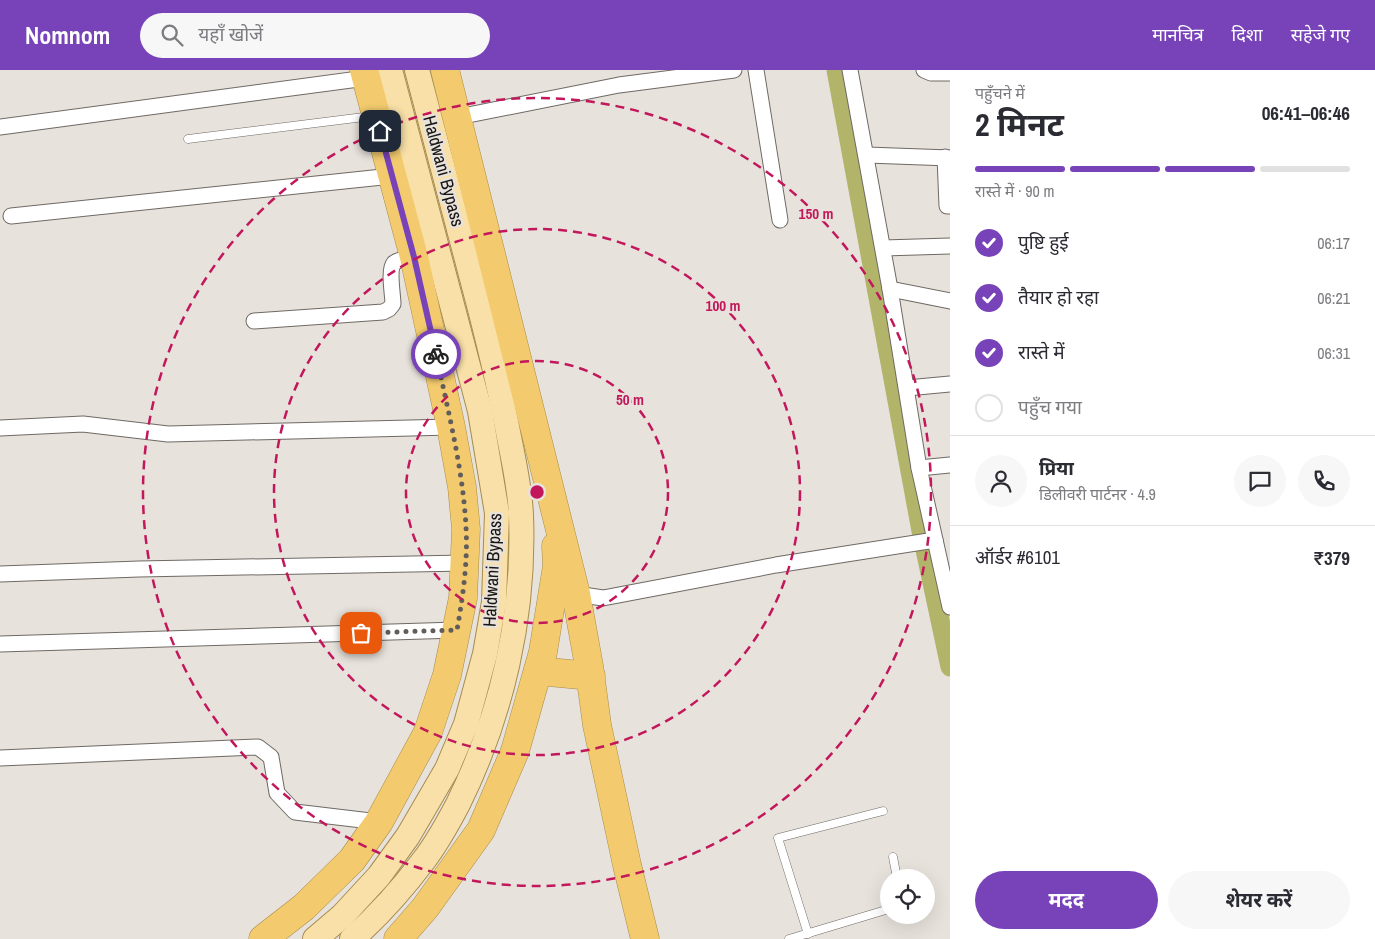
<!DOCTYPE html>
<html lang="hi">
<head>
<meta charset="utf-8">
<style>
	:root { --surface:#fff; --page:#f7f7f7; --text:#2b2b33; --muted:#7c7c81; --line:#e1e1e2; --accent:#7842b9 }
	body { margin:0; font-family:"Archivo Narrow","Noto Sans Devanagari",sans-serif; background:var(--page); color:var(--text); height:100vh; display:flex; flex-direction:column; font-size:19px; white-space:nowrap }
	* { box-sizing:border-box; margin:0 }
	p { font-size:16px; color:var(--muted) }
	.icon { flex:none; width:28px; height:28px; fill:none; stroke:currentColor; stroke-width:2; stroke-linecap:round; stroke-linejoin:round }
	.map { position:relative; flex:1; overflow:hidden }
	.details { display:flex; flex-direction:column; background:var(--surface); width:425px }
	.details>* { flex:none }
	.fabs { position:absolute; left:880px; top:799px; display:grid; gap:10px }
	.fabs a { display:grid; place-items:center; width:55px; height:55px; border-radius:50%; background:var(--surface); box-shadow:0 5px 20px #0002; font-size:25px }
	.pin { position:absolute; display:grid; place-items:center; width:42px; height:42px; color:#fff; margin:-21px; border-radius:10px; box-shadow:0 2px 8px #0006 }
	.courier { position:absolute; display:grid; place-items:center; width:50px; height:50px; margin:-25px; border:4px solid #7842b9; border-radius:50%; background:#fff; color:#222; box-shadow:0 1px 6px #0007 }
	.summary em { font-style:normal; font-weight:700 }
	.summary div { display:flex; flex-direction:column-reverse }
	.summary { display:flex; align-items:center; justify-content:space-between; height:85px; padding:0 25px }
	h1 { font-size:32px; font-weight:700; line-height:38px }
	.bar { display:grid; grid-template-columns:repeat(4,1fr); gap:8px 5px; align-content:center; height:60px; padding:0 25px }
	.bar i { height:6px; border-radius:4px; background:var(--line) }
	.bar .active { background:var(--accent) }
	.bar p { grid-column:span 4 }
	.line { display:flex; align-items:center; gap:12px; padding:0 25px; border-top:1px solid var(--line) }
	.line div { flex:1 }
	.round { display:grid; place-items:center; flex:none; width:52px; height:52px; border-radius:26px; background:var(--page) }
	ol { padding:0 25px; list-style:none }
	li { display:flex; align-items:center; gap:15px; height:55px }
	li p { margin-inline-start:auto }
	li .icon { padding:5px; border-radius:50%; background:var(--accent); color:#fff; stroke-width:4 }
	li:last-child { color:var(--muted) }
	li i { width:28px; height:28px; border:2px solid var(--line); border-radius:50% }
	.cta { display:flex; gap:10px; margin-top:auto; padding:10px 25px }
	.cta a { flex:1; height:58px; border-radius:30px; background:var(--accent); color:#fff; font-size:20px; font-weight:700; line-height:58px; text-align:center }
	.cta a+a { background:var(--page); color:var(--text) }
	header { display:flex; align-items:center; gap:30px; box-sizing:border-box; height:70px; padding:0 25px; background:var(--accent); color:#fff }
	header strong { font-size:24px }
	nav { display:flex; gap:28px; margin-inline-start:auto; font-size:18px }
	.search { width:350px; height:45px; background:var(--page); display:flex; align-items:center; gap:12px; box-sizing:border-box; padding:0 18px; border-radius:28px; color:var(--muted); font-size:19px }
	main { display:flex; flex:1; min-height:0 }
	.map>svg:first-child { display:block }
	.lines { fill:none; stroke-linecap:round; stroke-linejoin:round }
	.canal { stroke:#b1b469; stroke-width:19 }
	.lane-casing { stroke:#6f6964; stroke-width:9 }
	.street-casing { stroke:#6f6964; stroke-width:17 }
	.primary-casing { stroke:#a68c4e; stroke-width:26 }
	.highway-casing { stroke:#a68c4e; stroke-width:29 }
	.lane { stroke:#fff; stroke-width:8 }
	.street { stroke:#fff; stroke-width:15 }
	.primary { stroke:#f8e0a8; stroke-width:24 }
	.highway { stroke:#f3cb6e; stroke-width:28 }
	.done { stroke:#615d5a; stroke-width:5; stroke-dasharray:0 9 }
	.route { stroke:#7842b9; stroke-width:6 }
	.ring { fill:none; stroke:#c2185b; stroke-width:2.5; stroke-dasharray:9 6 }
	.labels { text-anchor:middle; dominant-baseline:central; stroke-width:4.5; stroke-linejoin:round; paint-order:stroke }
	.street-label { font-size:18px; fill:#181614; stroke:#e8e2dc }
	.centre { fill:#c2185b; stroke:#e8e2dc; stroke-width:2.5 }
	.ring-label { font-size:15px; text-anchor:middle; font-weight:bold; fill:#c2185b; stroke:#e8e2dc; stroke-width:4.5; stroke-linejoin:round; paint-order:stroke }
</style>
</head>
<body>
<header>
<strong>Nomnom</strong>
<div class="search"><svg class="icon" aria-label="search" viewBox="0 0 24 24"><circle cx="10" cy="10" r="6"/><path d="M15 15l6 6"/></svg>यहाँ खोजें</div>
<nav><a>मानचित्र</a><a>दिशा</a><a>सहेजे गए</a></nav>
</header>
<main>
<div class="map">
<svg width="950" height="869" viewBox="0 0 950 869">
	<rect width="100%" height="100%" fill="#e8e2dc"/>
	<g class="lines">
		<path class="canal" d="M836,0L921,461L950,597"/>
		<g class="lane-casing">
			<g id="lane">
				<path d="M188,69L372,46"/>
				<path d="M893,787L897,808"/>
				<path d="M808,864L778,768L883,741"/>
				<path d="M789,869L889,839"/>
			</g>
		</g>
		<g class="street-casing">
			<g id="street">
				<path d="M756,0L780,150"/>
				<path d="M850,0L890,219L919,398L950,537"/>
				<path d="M924,0L931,3H950"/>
				<path d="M458,47L619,15L734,0"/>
				<path d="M0,57L366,8"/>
				<path d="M867,85L950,88"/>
				<path d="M945,87L947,136H950"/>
				<path d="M11,146L392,106"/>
				<path d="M883,178L950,176"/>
				<path d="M890,219L950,231"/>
				<path d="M254,251L383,242L389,239L393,234C393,225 388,200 394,193C399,189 408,188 414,187"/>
				<path d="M907,318L950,314"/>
				<path d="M0,358L83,354L168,364L451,357"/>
				<path d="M919,398L950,395"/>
				<path d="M0,504L139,499L465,493"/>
				<path d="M576,524L603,528L776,495L935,470"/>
				<path d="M0,574L457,560"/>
				<path d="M0,688L258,677L271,687L277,723L295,742L379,752"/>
			</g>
		</g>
		<g class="primary-casing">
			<g id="primary">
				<path d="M315,869L342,846L379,806L408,766L447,699L466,654L485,584L494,532L497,443L480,341L390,0"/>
				<path d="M352,869C378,846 403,818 424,790C437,773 448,753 458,734C502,645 525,545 521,445C520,419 514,392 509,367C501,324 491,282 480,239C459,160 438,80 417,0"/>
			</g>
		</g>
		<g class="highway-casing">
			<g id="highway">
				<path d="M445,0L576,524L589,596L597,655L627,795L645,869"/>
				<path d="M538,601L591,606"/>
				<path d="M263,869L304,837L352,790L379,752L428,662L447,605L463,528L466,459L462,417L451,357L414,187L364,0"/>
				<path d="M398,869L425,838L481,760L515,681L543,582L557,496L556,476"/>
			</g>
		</g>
		<use href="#lane" class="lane"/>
		<use href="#street" class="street"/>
		<use href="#primary" class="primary"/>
		<use href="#highway" class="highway"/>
	</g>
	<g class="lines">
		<path class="done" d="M361,563L457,560C463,526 468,491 466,457C463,399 448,341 436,284"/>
		<path class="route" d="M380,61L414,187L436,284"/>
	</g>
	<g class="ring">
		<circle cx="537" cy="422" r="131"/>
		<circle cx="537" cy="422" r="263"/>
		<circle cx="537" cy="422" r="394"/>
	</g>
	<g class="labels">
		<g class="street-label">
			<text transform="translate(444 101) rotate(75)">Haldwani Bypass</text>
			<text transform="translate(492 500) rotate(-87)">Haldwani Bypass</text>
		</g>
	</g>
	<circle cx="537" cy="422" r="8" class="centre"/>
	<g class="ring-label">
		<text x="816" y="149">150 m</text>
		<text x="723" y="241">100 m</text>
		<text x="630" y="335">50 m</text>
	</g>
</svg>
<div class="fabs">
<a><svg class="icon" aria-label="locate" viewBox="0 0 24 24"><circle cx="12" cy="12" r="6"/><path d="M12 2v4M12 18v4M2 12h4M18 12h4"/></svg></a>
</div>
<div class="pin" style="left:361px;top:563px;background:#ea580c"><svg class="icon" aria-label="bag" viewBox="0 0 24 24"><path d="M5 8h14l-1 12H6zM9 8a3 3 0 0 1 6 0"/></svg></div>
<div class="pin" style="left:380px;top:61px;background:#1f2937"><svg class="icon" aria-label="home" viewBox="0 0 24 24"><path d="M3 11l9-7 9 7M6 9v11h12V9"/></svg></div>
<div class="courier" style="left:436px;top:284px"><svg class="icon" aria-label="bike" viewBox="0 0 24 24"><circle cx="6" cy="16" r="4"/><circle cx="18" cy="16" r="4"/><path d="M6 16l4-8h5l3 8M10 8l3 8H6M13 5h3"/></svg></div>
</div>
<section class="details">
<div class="summary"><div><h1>2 मिनट</h1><p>पहुँचने में</p></div><em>06:41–06:46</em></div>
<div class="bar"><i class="active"></i><i class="active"></i><i class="active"></i><i></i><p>रास्ते में · 90 m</p></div>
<ol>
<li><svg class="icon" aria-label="check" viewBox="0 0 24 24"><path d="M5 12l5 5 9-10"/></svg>पुष्टि हुई<p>06:17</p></li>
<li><svg class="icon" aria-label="check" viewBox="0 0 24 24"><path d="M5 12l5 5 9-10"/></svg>तैयार हो रहा<p>06:21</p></li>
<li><svg class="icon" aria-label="check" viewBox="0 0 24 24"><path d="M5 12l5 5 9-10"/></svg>रास्ते में<p>06:31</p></li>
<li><i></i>पहुँच गया</li>
</ol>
<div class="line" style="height:90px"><a class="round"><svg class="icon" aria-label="person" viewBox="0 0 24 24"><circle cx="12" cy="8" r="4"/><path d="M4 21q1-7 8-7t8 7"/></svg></a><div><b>प्रिया</b><p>डिलीवरी पार्टनर · 4.9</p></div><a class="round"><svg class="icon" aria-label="chat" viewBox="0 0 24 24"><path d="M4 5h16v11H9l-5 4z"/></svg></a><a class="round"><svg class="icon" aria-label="phone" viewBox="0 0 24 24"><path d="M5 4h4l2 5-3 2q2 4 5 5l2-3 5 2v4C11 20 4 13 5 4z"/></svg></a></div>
<div class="line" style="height:65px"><div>ऑर्डर #6101</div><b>₹379</b></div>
<div class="cta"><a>मदद</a><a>शेयर करें</a></div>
</section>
</main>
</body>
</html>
